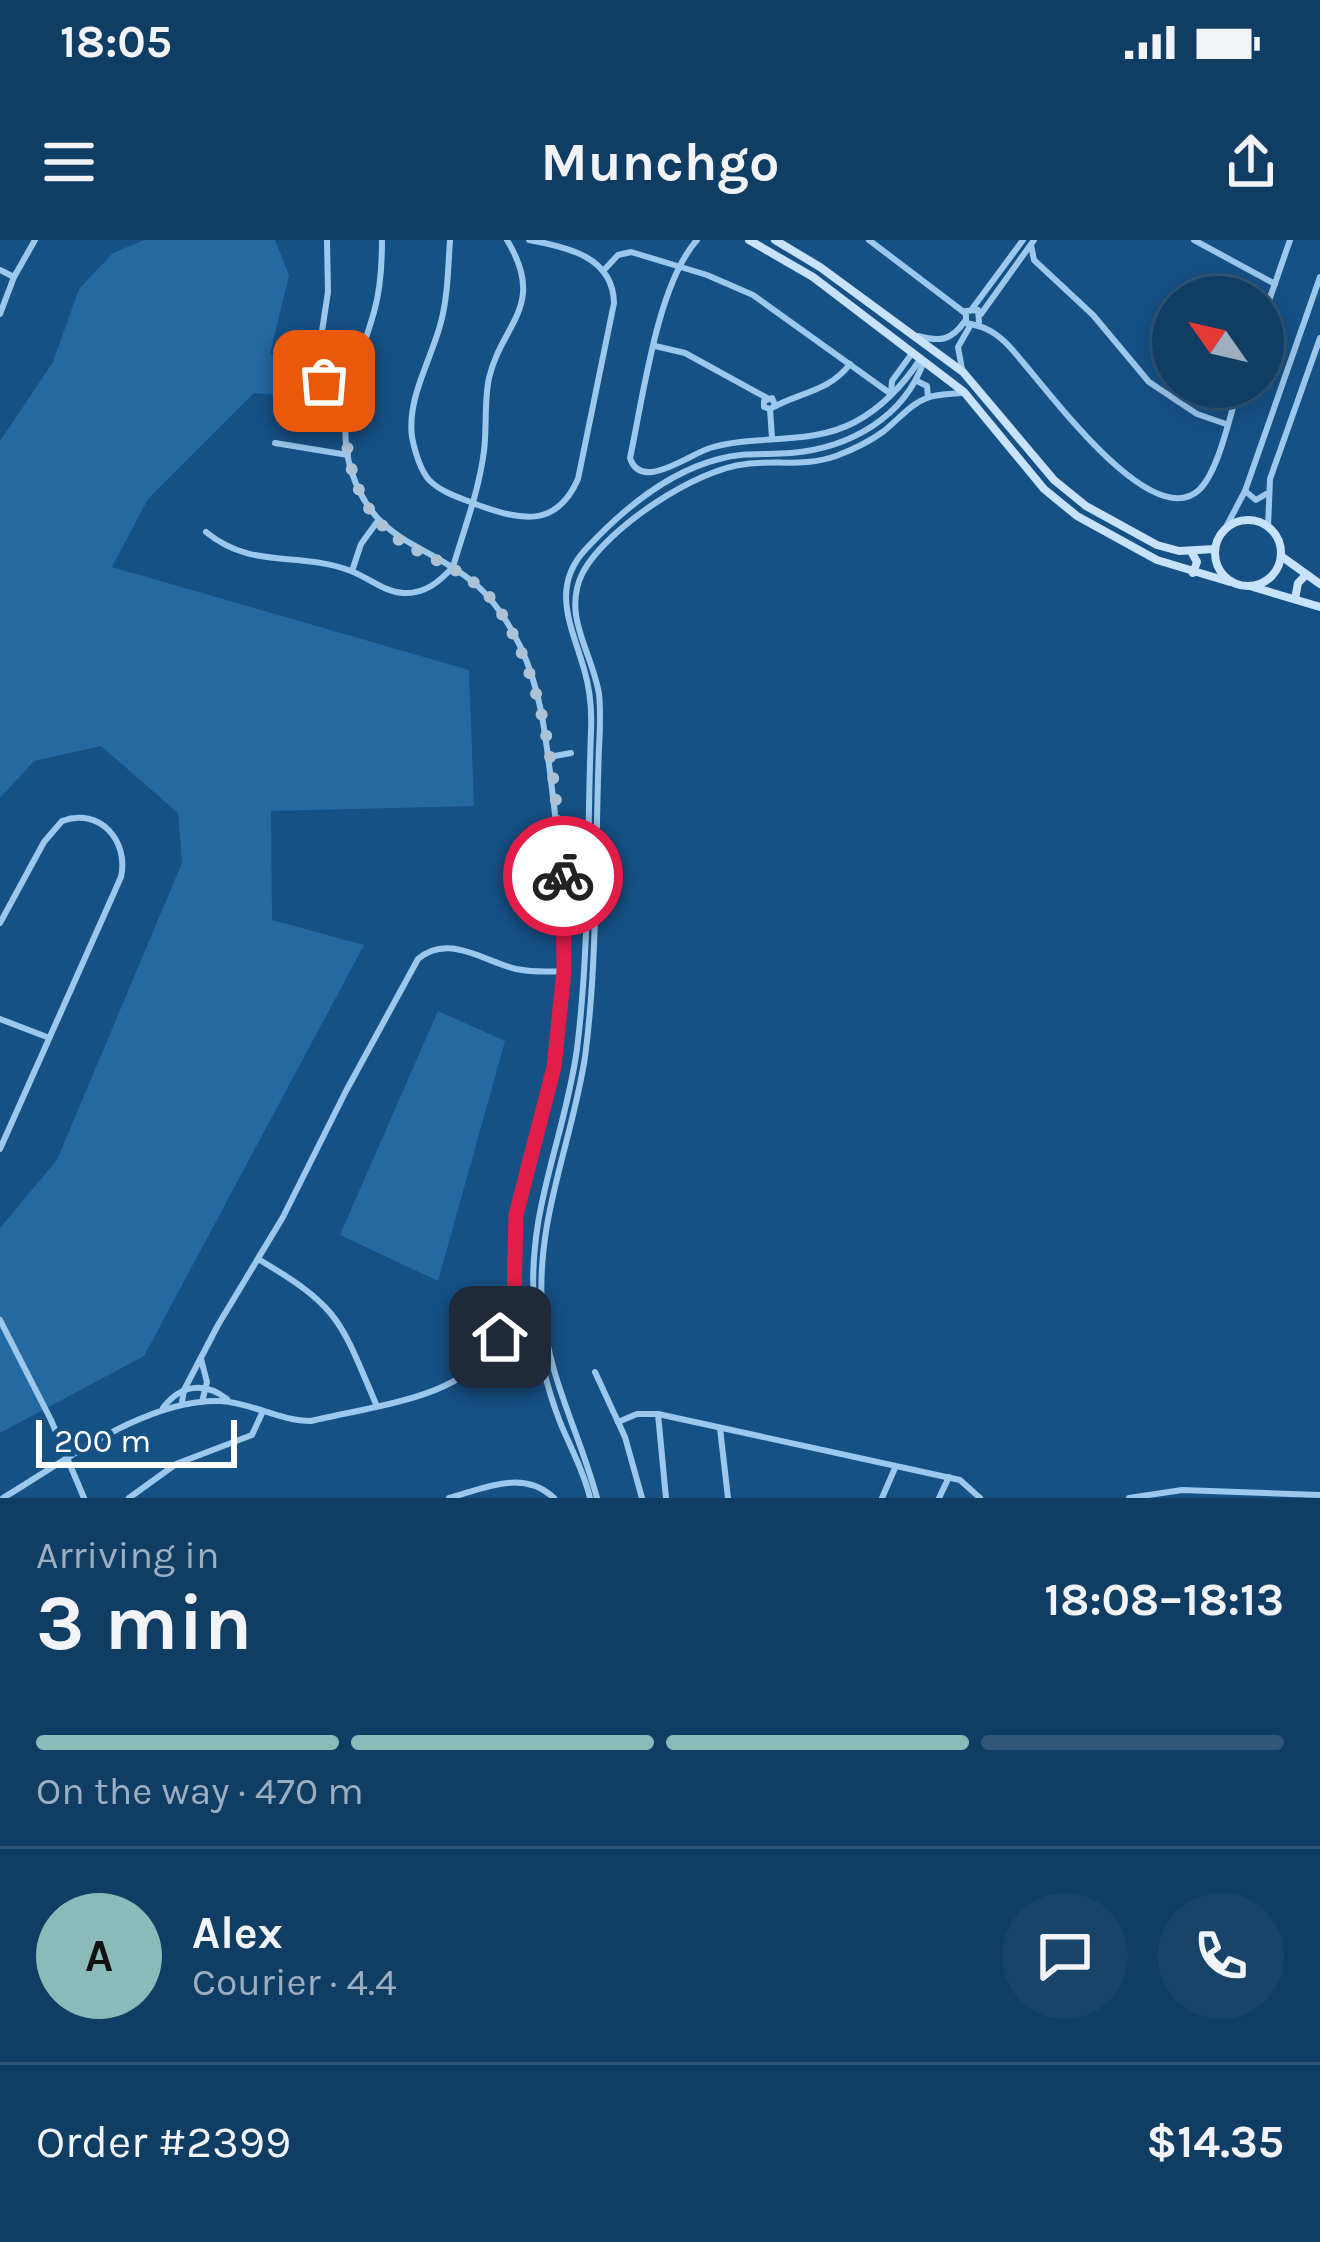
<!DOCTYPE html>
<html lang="en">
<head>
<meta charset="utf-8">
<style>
	:root { --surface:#103d64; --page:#19446a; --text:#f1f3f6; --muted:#9caebf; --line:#305678; --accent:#8bbbb9 }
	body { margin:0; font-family:Karla,sans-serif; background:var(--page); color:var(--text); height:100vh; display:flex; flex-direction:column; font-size:45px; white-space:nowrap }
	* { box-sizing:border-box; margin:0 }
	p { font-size:39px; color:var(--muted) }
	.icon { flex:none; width:66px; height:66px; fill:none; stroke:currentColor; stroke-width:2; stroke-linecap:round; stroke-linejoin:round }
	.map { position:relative; height:1258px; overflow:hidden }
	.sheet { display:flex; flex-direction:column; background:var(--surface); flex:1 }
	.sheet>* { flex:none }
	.needle { width:78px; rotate:304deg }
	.controls { position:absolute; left:1152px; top:36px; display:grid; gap:24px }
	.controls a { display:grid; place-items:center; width:132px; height:132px; border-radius:50%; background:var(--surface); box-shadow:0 6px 30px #0003,0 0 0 3px var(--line); font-size:60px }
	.scale { position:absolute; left:36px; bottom:30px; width:201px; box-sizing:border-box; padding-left:12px; border:6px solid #fff; border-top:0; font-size:33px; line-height:42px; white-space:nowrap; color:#fff; -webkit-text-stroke:9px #165186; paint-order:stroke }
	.pin { position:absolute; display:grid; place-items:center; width:102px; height:102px; color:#fff; margin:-51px; border-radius:24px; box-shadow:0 6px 18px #0006 }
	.courier { position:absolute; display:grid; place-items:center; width:120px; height:120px; margin:-60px; border:9px solid #e11d48; border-radius:50%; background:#fff; color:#222; box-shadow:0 3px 15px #0007 }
	.headline em { font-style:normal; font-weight:700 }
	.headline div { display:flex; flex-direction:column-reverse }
	.headline { display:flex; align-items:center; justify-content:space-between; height:204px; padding:0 36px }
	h1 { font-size:78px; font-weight:700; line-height:90px }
	.bar { display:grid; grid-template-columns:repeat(4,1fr); gap:18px 12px; align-content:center; height:144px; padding:0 36px }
	.bar i { height:15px; border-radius:9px; background:var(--line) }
	.bar .active { background:var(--accent) }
	.bar p { grid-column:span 4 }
	.line { display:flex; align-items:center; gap:30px; padding:0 36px; border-top:3px solid var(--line) }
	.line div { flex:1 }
	.round { display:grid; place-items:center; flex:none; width:126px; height:126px; border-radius:63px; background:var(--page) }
	.status { display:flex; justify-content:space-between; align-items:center; height:84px; padding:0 60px; background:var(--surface); direction:ltr }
	.status svg { height:33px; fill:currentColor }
	header { display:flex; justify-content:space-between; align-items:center; height:156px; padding:0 36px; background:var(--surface); font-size:54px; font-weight:700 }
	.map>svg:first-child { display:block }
	.green { fill:#2569a3 }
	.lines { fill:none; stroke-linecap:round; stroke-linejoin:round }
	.minor { stroke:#9cc8ed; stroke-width:6 }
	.tertiary { stroke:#9cc8ed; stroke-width:6 }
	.secondary { stroke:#c8e2fa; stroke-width:8 }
	.done { stroke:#adc2d5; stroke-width:12; stroke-dasharray:0 21.6 }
	.route { stroke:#e11d48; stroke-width:15 }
</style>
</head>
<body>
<div class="status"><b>18:05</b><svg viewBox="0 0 49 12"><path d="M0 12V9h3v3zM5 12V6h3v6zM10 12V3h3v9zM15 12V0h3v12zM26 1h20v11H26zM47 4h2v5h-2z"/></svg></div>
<header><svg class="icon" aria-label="menu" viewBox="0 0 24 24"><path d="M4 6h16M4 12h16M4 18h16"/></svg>Munchgo<svg class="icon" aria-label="share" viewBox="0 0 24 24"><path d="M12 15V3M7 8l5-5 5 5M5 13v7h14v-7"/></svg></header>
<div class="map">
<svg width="1320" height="1258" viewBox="0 0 1320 1258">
	<rect width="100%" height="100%" fill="#165186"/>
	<g class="green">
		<path d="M144,0H275L289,35L270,114L340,127L335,161L254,153L148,259L112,327L469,430L474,566L271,571L272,680L364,705L144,1116L0,1193V988L57,920L182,623L178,573L101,506L34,521L0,558V201L53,122L79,49L113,13Z"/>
		<path d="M438,771L505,801L438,1041L340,995Z"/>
	</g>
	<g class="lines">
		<g class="minor">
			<path d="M327,0L328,52L317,124L324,141L331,147L349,149"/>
			<path d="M450,0C448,28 448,55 441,82C431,121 407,157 412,197C415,212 419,228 429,240C442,253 461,258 478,265C520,280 556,289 578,239L614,63C613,17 568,7 529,0"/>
			<path d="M697,0C657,45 643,158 630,218C641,252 688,215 710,208C757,194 810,206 855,182C883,167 904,144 921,118"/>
			<path d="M869,0L965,73"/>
			<path d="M1194,0L1275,44"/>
			<path d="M1031,5L1034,20L1093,75L1149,142L1197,174L1226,184"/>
			<path d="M605,29L618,15L631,12L707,35L753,55L891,154"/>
			<path d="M0,30L14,37"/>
			<path d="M972,69L1023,0"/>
			<path d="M0,74L14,37L35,0"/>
			<path d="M981,74L1034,0"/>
			<path d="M1263,78L1290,0"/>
			<path d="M979,82L978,70L966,71V83C981,86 991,89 1005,102C1034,129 1147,297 1199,250C1219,231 1230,174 1239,147"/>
			<path d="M918,96C940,102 951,101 965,81"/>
			<path d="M655,106L685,113L767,158"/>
			<path d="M962,129L958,107L970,86"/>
			<path d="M917,141L927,146L928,157"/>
			<path d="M891,154L892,141L913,112"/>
			<path d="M775,165L772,158L764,161V167L770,169C798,152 828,153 850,124"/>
			<path d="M770,169L772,198"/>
			<path d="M275,203L348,215"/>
			<path d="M1245,251L1256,260L1266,254"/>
			<path d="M1268,287L1270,239L1320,98"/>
			<path d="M1225,289L1245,251L1320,37"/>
			<path d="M206,292C252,330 299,311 351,331C369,338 384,352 404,353C425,354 439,342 453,327C464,289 479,251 484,211C487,187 484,161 489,138C502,83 547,66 507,0"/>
			<path d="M352,331L361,304L377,282"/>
			<path d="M549,517L571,513"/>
			<path d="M0,683L44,602L62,581C100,567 129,601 121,637L0,909"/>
			<path d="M0,779L47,797"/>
			<path d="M258,1019C340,1067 340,1080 376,1164"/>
			<path d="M0,1080L51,1180L84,1258"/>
			<path d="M201,1119L207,1142L202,1162"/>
			<path d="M595,1132L625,1197L642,1258"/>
			<path d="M182,1162L184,1150L218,1085L283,977L346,851L418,719C448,693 483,721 516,729C532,732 548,732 564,731"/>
			<path d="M163,1168C180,1145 204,1141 227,1159"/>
			<path d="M658,1174L666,1258"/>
			<path d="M618,1182L637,1174H658L960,1240L980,1258"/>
			<path d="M720,1188L728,1258"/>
			<path d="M3,1258C65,1221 147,1158 221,1161C252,1163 280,1181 311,1181C367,1167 448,1161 487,1115C522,1074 509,1027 516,977C523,926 546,879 554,828C568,734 564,643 552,549C546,500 542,453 521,408C509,383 495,360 473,342C423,301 374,303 351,230C334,174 359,125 374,72C381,48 382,24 382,0"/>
			<path d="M129,1258L176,1224L252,1195L263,1171"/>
			<path d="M449,1258C485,1248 523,1229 554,1258"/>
			<path d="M590,1258C584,1231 570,1207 560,1182C546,1146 537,1106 534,1067C527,968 564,902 577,809C590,705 587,596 591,491C592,470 590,449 584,429C572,387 550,348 585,310C621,271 668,232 719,219C743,212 766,215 791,213C849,208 904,178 924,121"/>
			<path d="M597,1258C579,1191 548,1138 542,1067C536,979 572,902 585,817C598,720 595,607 599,508C600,490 601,472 599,454C592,411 561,375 583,332C607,288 696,229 746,224C777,220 805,227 836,216C852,210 869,202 884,191C898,180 910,164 927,158C937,154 951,154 963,153"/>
			<path d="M882,1258L895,1228"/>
			<path d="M939,1258L949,1237"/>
		</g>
		<path class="tertiary" d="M1129,1258L1182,1250L1320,1255"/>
		<g class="secondary">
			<path d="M749,0L813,37L964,152L1044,249L1077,276L1157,320L1230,342"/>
			<path d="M775,0L820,27L963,132L1054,240L1086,266L1157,305L1179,311L1215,309"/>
			<circle cx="1248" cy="313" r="33"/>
			<path d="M1191,311L1197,322L1193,333"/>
			<path d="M1281,316L1320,344"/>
			<path d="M1253,347L1320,367"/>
			<path d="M1295,359L1298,343L1306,335"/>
		</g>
	</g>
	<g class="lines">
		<path class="done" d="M324,141L332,147L349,149C338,209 355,278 412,308C444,324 481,339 500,371C549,450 555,545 563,636"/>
		<path class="route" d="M500,1097L514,1062L516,975L554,827L564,731L563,636"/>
	</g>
</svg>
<div class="controls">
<a><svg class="needle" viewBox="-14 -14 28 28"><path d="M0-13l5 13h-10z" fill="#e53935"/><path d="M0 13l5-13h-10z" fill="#9caebf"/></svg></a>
</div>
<div class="scale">200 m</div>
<div class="pin" style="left:324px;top:141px;background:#ea580c"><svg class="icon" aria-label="bag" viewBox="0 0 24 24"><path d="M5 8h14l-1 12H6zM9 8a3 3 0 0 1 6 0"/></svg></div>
<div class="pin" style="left:500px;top:1097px;background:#1f2937"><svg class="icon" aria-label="home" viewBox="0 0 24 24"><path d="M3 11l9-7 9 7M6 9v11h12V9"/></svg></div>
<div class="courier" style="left:563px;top:636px"><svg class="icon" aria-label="bike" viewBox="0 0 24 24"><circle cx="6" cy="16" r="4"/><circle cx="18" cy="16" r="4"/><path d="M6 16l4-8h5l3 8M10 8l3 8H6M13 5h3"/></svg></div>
</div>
<section class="sheet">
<div class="headline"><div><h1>3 min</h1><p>Arriving in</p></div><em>18:08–18:13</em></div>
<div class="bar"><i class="active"></i><i class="active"></i><i class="active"></i><i></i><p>On the way · 470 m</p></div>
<div class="line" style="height:216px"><b class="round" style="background:var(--accent);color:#111">A</b><div><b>Alex</b><p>Courier · 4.4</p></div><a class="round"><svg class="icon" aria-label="chat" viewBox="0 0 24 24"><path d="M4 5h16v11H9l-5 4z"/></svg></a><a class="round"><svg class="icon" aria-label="phone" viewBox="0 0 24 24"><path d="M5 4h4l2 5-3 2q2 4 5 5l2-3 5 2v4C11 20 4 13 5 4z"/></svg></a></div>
<div class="line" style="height:156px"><div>Order #2399</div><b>$14.35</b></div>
</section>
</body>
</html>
